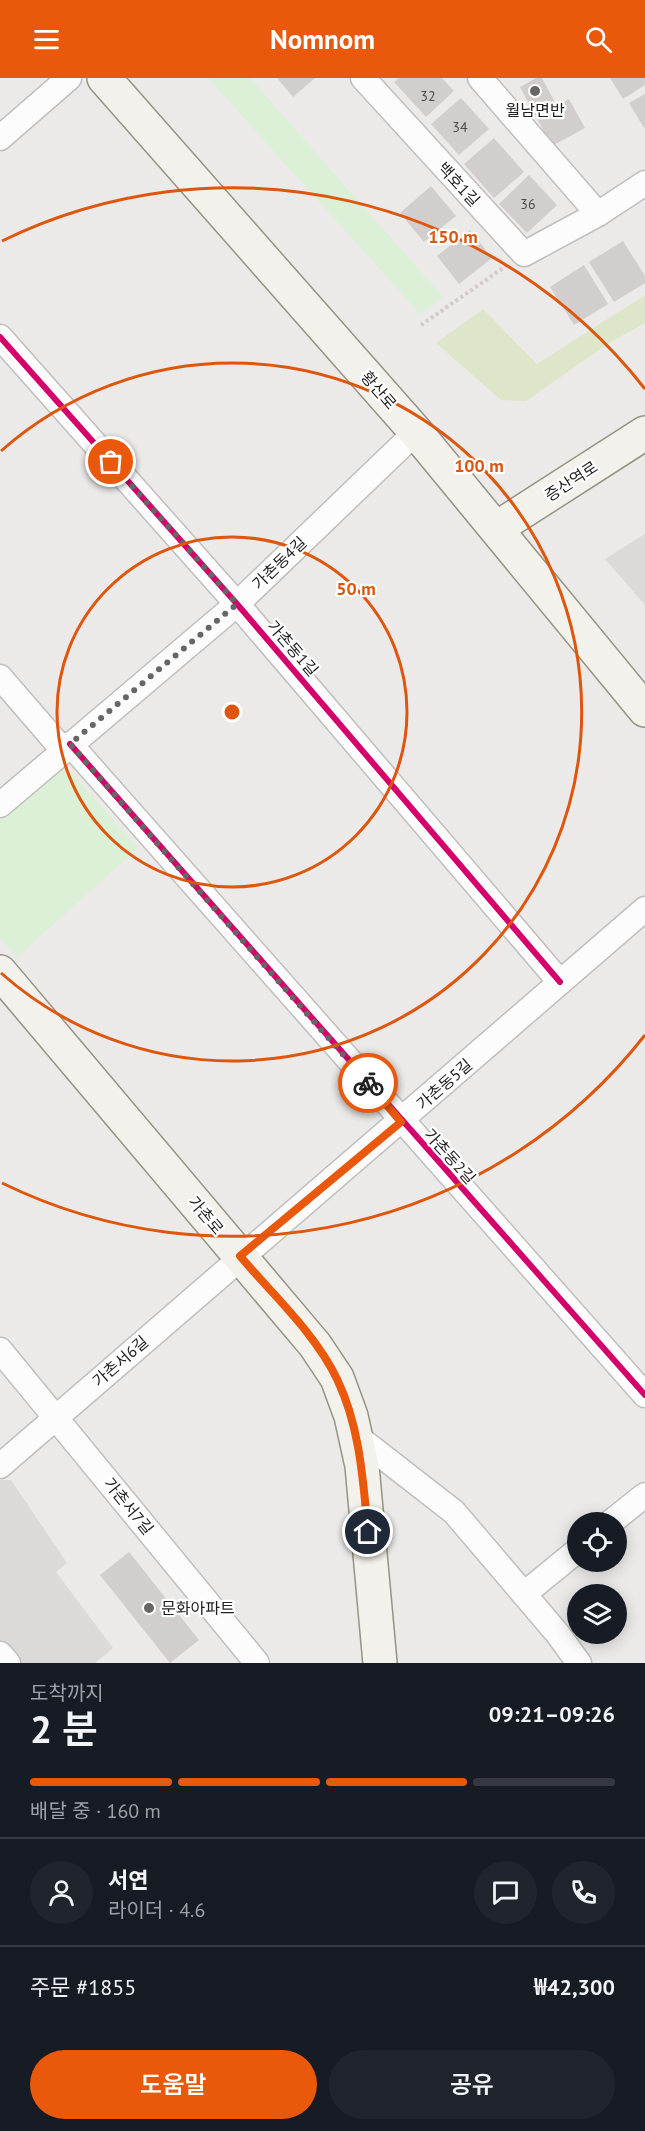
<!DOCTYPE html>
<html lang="ko">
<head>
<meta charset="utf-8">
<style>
	:root { --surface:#171b24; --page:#20242c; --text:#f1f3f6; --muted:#9ea1a6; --line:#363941; --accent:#ea580c }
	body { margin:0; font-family:"PT Sans","Noto Sans KR",sans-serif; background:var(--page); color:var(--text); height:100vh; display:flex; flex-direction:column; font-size:22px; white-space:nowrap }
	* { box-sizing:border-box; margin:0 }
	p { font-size:20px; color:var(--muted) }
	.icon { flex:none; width:33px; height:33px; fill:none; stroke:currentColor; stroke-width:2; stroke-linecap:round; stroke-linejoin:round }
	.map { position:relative; height:1585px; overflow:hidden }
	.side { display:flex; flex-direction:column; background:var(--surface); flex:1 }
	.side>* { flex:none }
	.fabs { position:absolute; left:567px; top:1434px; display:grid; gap:12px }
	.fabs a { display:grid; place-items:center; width:60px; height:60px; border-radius:50%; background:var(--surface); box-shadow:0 3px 15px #0003; font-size:30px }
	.pin { position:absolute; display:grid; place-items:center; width:51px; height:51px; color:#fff; margin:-26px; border:3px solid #fff; border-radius:50%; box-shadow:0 2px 6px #0007 }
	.courier { position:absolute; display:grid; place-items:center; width:60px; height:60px; margin:-30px; border:4px solid #ea580c; border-radius:50%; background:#fff; color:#222; box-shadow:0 2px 8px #0007 }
	.summary em { font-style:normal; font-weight:600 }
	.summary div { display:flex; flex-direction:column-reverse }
	.summary { display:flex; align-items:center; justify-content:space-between; height:102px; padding:0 30px }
	h1 { font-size:39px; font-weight:600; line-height:45px }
	.bar { display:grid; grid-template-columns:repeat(4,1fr); gap:9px 6px; align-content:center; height:72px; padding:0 30px }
	.bar i { height:8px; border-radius:4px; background:var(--line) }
	.bar .current { background:var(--accent) }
	.bar p { grid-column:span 4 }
	.line { display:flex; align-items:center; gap:15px; padding:0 30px; border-top:2px solid var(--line) }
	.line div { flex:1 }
	.round { display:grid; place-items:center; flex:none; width:63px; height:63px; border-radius:32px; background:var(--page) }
	.cta { display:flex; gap:12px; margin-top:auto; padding:12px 30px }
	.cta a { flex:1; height:69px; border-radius:36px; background:var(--accent); color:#fff; font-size:24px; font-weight:600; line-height:69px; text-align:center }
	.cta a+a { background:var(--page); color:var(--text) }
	header { display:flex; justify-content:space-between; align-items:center; height:78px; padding:0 30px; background:var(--accent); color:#fff; font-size:27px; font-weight:600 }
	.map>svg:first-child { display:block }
	.residential { fill:#dcdad9 }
	.religious { fill:#dbdad9 }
	.grass { fill:#dee6ca }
	.park { fill:#dbf0d6 }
	.building { fill:#d1cecd }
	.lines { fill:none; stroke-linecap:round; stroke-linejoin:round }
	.street-casing { stroke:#c0bfbe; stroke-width:27 }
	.secondary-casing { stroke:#959382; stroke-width:36 }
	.path { stroke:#d5c9c9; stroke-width:4; stroke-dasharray:3 3; stroke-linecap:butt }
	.street { stroke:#fcfcfc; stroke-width:24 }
	.secondary { stroke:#f3f1eb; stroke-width:33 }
	.cycleway-casing { stroke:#fff; stroke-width:10 }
	.cycleway { stroke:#d6006c; stroke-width:6 }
	.done { stroke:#676665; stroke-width:6; stroke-dasharray:0 10.8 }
	.route { stroke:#ea580c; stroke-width:8 }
	.ring { fill:none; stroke:#de560d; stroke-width:3 }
	.poi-dot { fill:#676665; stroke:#fff; stroke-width:2 }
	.labels { text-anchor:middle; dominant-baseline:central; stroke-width:4.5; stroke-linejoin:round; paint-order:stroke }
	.number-label { font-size:14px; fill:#4c4b4a }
	.poi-label { font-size:16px; fill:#1f1f1f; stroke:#fff }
	.street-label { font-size:16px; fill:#1f1f1f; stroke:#fff }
	.centre { fill:#de560d; stroke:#fff; stroke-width:3 }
	.ring-label { font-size:18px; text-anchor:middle; font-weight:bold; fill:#de560d; stroke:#fff; stroke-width:4.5; stroke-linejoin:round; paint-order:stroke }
</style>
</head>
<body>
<header><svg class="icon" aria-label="menu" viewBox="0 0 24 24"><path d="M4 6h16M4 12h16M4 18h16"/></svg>Nomnom<svg class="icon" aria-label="search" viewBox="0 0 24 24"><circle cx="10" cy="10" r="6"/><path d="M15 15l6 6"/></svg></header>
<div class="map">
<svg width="645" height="1585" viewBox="0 0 645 1585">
	<rect width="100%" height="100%" fill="#eceae8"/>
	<path class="residential" d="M645,456V527L605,481Z"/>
	<path class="religious" d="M0,1402H11L67,1485L56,1494L113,1570L95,1585H19L0,1562Z"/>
	<path class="grass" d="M645,217V245L609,265L526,323L501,322L436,265L483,231L537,286Z"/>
	<g class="park">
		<path d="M208,0H250L443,219L420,236Z"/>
		<path d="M62,684L138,770L17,879L0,859V740Z"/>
	</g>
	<g class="building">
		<path d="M277,0H315L293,19Z"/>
		<path d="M399,0H442L454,13L426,39L394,4Z"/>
		<path d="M536,0H542L557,28L569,21L585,50L552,68L520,9Z"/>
		<path d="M610,0H645V7L623,21Z"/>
		<path d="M645,16V49L644,50L629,25Z"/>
		<path d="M461,20L489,51L459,77L431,46Z"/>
		<path d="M494,60L524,94L494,120L464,86Z"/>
		<path d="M529,97L557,127L527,155L499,126Z"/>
		<path d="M431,108L456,138L424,164L400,135Z"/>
		<path d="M470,152L492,180L459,206L437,178Z"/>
		<path d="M623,163L645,198V205L614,224L589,184Z"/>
		<path d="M584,187L608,226L574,247L550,209Z"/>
		<path d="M129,1474L199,1562L170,1585L100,1497Z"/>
	</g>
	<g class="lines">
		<g class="street-casing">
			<g id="street">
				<path d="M363,0L524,176L598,136L645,105"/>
				<path d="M480,0L598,136"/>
				<path d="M0,60L69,0"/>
				<path d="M0,259L237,526L560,904"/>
				<path d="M0,599L63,672"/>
				<path d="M70,666L645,1317"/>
				<path d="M0,727L237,526L416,354"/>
				<path d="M0,1272L257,1585"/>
				<path d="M355,1357L454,1434L557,1555L579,1585"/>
				<path d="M0,1388L645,831"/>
				<path d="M611,1444L645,1417"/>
				<path d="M524,1516L578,1472"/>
				<path d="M0,1576L8,1585"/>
			</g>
		</g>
		<g class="secondary-casing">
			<g id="secondary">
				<path d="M104,0L416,354L645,632"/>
				<path d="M497,450L645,355"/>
				<path d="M0,894L315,1267L337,1300L351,1338L362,1388L380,1585"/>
			</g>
		</g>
		<path class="path" d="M421,247L506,188"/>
		<use href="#street" class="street"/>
		<use href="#secondary" class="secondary"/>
		<g class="cycleway-casing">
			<g id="cycleway">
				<path d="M0,259L237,526L560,904"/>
				<path d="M70,666L645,1317"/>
			</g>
		</g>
		<use href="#cycleway" class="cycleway"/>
	</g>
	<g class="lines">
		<path class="done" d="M111,384L237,526L70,666L368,1005"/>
		<path class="route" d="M368,1005L401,1044L240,1178C273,1217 315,1255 337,1301C360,1349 363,1402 368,1454"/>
	</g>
	<g class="ring">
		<circle cx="232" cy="634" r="175"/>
		<path d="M1 373A349 349 0 1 1 1 895"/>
		<path d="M645 957A524 524 0 0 1 2 1105M2 163A524 524 0 0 1 645 311"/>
	</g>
	<g class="poi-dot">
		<circle cx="535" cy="13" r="6"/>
		<circle cx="149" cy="1530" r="6"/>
	</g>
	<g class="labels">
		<g class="number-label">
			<text x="428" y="18">32</text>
			<text x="460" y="49">34</text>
			<text x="528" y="126">36</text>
		</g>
		<g class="poi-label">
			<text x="535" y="32">월남면반</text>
			<text x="161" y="1530" text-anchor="start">문화아파트</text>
		</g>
		<g class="street-label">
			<text transform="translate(459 106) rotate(47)">백호1길</text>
			<text transform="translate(379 312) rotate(49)">황산로</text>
			<text transform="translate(571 403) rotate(-33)">증산역로</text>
			<text transform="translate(279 485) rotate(-44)">가촌동4길</text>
			<text transform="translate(293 570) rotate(49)">가촌동1길</text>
			<text transform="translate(444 1006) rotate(-41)">가촌동5길</text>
			<text transform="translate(450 1078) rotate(48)">가촌동2길</text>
			<text transform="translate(206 1137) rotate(50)">가촌로</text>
			<text transform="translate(120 1283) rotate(-41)">가촌서6길</text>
			<text transform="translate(129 1428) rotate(51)">가촌서7길</text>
		</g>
	</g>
	<circle cx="232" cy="634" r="9" class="centre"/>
	<g class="ring-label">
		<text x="453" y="165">150 m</text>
		<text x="479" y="394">100 m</text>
		<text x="356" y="517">50 m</text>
	</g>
</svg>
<div class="fabs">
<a><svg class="icon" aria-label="locate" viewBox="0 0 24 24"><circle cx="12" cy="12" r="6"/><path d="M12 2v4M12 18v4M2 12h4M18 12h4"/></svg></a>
<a><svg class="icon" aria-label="layers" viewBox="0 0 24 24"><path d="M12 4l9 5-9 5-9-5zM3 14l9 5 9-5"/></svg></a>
</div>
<div class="pin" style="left:111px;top:384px;background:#ea580c"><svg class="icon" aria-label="bag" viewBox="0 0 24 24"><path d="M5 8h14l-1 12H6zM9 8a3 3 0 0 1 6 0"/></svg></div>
<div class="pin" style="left:368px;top:1454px;background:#1f2937"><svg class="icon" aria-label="home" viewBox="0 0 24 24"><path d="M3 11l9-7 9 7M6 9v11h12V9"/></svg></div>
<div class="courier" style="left:368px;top:1005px"><svg class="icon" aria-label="bike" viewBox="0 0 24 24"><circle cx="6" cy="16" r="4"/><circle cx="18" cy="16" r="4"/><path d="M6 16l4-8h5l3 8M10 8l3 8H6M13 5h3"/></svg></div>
</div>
<section class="side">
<div class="summary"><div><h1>2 분</h1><p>도착까지</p></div><em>09:21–09:26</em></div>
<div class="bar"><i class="current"></i><i class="current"></i><i class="current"></i><i></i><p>배달 중 · 160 m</p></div>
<div class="line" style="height:108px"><a class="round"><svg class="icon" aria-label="person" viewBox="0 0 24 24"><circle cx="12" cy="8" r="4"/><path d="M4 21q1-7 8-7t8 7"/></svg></a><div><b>서연</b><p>라이더 · 4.6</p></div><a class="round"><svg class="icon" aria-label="chat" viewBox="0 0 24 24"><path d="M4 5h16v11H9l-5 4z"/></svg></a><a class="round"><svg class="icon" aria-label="phone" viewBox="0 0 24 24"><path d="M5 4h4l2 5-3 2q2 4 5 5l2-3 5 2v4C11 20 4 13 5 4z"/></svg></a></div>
<div class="line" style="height:78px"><div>주문 #1855</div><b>₩42,300</b></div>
<div class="cta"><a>도움말</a><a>공유</a></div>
</section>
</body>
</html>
